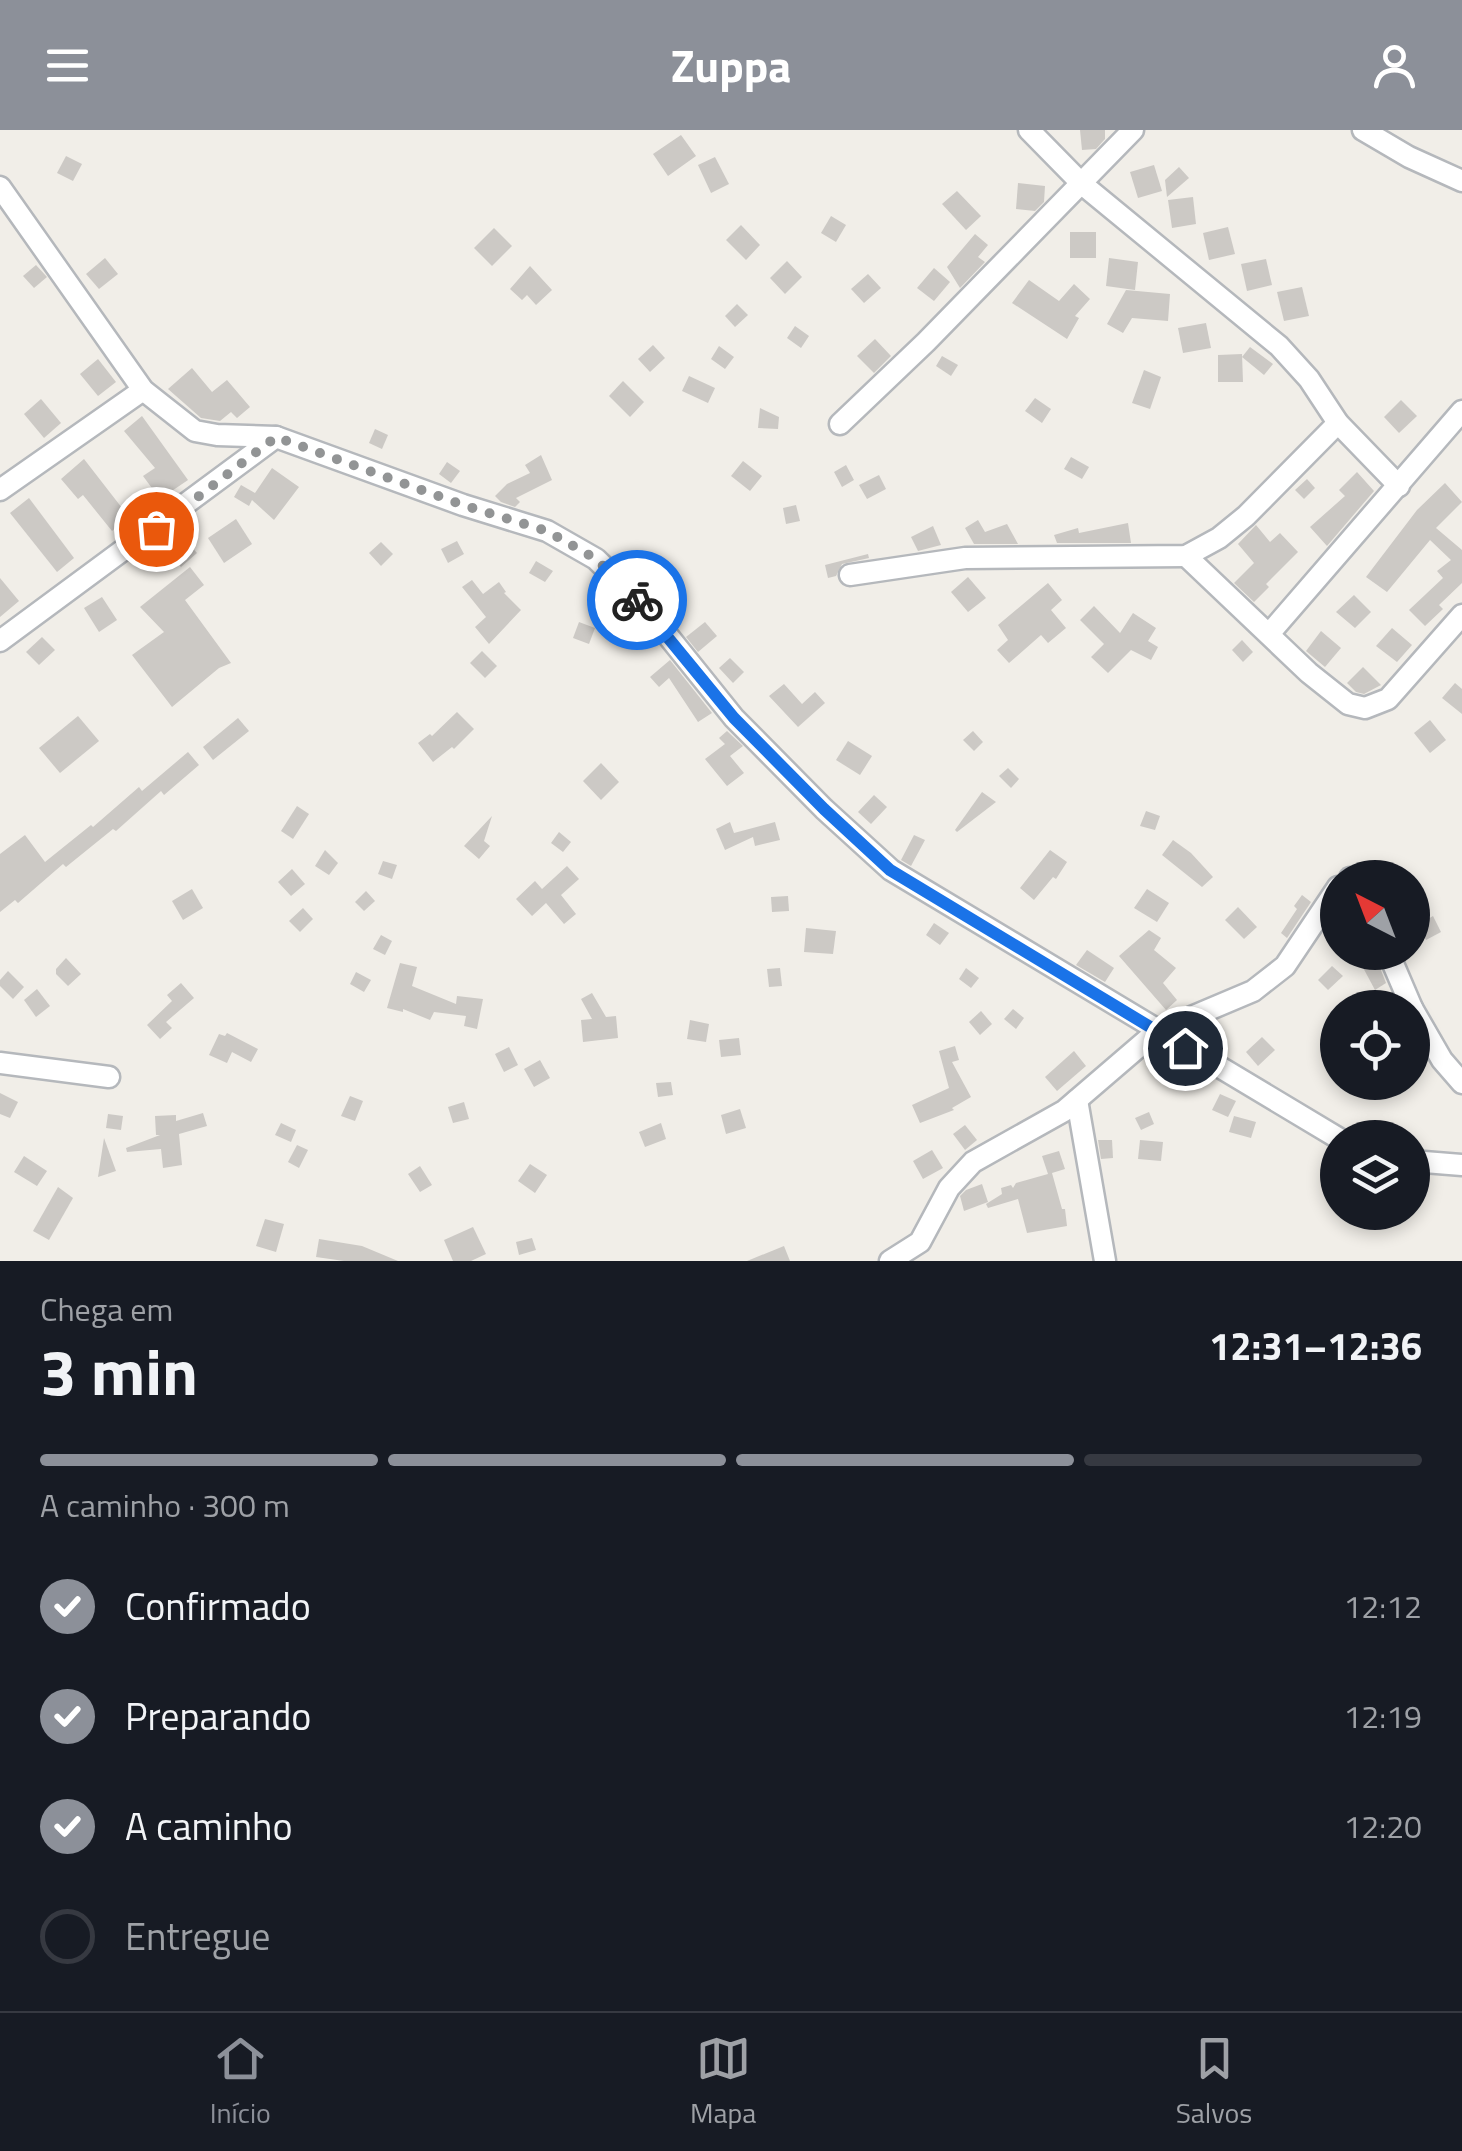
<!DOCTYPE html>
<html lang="pt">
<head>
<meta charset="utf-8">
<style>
	:root { --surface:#171b24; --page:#242831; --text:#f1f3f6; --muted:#9ea1a6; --line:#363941; --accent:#8c9099 }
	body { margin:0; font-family:"Titillium Web",sans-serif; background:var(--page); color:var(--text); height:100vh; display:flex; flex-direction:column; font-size:38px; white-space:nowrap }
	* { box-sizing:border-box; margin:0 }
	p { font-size:32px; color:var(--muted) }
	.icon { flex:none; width:55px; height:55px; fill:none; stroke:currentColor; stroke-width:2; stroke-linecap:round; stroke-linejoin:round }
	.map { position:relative; height:1131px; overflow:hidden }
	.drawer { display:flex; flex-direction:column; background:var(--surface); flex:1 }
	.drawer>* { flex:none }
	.needle { width:65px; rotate:318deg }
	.fabs { position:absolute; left:1320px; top:730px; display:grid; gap:20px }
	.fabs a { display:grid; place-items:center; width:110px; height:110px; border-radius:50%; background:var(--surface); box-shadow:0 5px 15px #0003; font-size:50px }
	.pin { position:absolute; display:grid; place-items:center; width:85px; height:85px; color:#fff; margin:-42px; border:5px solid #fff; border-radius:50%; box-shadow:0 2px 10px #0007 }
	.courier { position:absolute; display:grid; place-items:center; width:100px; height:100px; margin:-50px; border:8px solid #1a73e8; border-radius:50%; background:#fff; color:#222; box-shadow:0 2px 12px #0007 }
	.head em { font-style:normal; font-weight:700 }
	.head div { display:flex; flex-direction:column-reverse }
	.head { display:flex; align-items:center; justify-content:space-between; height:170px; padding:0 40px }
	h1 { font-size:65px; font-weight:700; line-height:75px }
	.bar { display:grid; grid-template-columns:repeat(4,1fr); gap:15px 10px; align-content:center; height:120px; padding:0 40px }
	.bar i { height:12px; border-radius:8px; background:var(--line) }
	.bar .current { background:var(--accent) }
	.bar p { grid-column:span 4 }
	ol { padding:0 40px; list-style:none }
	li { display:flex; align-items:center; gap:30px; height:110px }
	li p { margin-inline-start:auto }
	li .icon { padding:10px; border-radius:50%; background:var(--accent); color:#fff; stroke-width:4 }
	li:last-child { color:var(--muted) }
	li i { width:55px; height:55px; border:5px solid var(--line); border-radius:50% }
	header { display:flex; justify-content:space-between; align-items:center; height:130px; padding:0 40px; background:var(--accent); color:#fff; font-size:45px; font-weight:700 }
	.tabs { display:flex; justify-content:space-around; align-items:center; height:140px; border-top:2px solid var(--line); background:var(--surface); font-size:28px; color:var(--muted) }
	.tabs a { display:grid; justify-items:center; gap:5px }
	.tabs .current { color:var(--accent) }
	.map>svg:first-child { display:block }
	.building { fill:#ccc9c5 }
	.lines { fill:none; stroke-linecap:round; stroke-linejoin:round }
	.minor-casing { stroke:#b5b8bc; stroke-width:25 }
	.minor { stroke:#fff; stroke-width:20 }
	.done { stroke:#929495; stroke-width:10; stroke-dasharray:0 18 }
	.route { stroke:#1a73e8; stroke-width:12 }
</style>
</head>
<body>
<header><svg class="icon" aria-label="menu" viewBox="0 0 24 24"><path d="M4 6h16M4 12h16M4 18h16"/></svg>Zuppa<svg class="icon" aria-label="person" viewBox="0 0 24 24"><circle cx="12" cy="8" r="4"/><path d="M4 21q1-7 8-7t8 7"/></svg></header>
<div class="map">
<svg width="1462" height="1131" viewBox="0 0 1462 1131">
	<rect width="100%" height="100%" fill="#f1eee8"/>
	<g class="building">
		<path d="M1080,0H1105V9L1096,19L1082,20Z"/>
		<path d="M681,5L696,26L668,46L653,24Z"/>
		<path d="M66,26L82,34L73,51L57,43Z"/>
		<path d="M715,27L729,54L711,63L698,35Z"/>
		<path d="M1154,35L1162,61L1138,68L1130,42Z"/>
		<path d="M1179,37L1189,48L1167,67L1165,50Z"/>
		<path d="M1018,53L1045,56L1044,72L1035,81L1016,79Z"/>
		<path d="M957,61L981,86L966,100L942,74Z"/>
		<path d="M1193,67L1196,94L1172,98L1168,70Z"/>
		<path d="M831,86L846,95L836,112L821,103Z"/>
		<path d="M741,95L760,115L746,130L726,110Z"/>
		<path d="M1228,97L1235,124L1209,130L1203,103Z"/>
		<path d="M494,98L512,116L492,136L474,118Z"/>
		<rect x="1070" y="102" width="26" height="26"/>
		<path d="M975,104L988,115L978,127L985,132L960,158L947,137Z"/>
		<path d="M105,128L118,144L99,159L86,144Z"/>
		<path d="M1109,128L1138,132L1135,160L1106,156Z"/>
		<path d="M1266,129L1272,155L1247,161L1241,134Z"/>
		<path d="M787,131L802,147L785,164L770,148Z"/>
		<path d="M36,135L47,147L34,158L23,146Z"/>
		<path d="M530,136L552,160L536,175L527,165L522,170L510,159Z"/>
		<path d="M934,138L950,152L934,171L917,158Z"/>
		<path d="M868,144L881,158L864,173L851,159Z"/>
		<path d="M1029,150L1059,171L1074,154L1090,169L1075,186L1079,188L1067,209L1012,173Z"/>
		<path d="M1302,157L1309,186L1284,191L1277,162Z"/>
		<path d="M1126,160L1170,164L1168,191L1132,188L1123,203L1107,194Z"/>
		<path d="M737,174L748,185L735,197L725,186Z"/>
		<path d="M1206,193L1211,218L1183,223L1178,198Z"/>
		<path d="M795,196L809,206L801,218L787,208Z"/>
		<path d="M875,209L891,226L874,243L857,226Z"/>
		<path d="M653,215L665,228L650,242L638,229Z"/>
		<path d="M719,216L734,227L725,239L711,229Z"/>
		<path d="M1250,217L1273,234L1264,245L1242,227Z"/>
		<path d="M1242,224L1243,252H1218V225Z"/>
		<path d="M942,226L958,235L951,246L936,236Z"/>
		<path d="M98,229L116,252L98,266L80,244Z"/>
		<path d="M192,238L212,262L227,250L250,277L237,288L231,282L220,291L201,288L168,259Z"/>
		<path d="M1144,240L1161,247L1150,279L1132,273Z"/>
		<path d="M689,246L715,258L708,273L682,261Z"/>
		<path d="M623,251L644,272L630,287L609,266Z"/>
		<path d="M1035,268L1051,279L1042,293L1025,281Z"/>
		<path d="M41,269L61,293L44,308L24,284Z"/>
		<path d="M1401,270L1417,286L1399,303L1384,287Z"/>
		<path d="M760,278L779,287L778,299L758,298Z"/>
		<path d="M142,286L188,350L160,369L143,346L155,338L124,301Z"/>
		<path d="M375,299L388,305L382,319L369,313Z"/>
		<path d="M541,325L552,350L516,368L520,372L515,377L501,372L495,366L507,354L530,343L525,335Z"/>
		<path d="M1071,327L1089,337L1082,349L1064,339Z"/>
		<path d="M84,329L129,387L112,401L83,365L78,369L61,349Z"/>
		<path d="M743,331L762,346L750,361L731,346Z"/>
		<path d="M447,332L460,341L451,353L439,344Z"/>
		<path d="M846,335L854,350L842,357L834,342Z"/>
		<path d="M272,338L299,357L274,390L252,370L249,376L234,367L241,355L255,363Z"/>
		<path d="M1357,342L1374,361L1327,416L1310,397L1345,366L1339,360Z"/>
		<path d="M879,345L886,359L867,369L859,355Z"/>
		<path d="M1307,349L1315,358L1304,369L1295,360Z"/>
		<path d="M1445,353L1462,372L1436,398L1462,420V453L1439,475L1443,479L1425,496L1409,480L1443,448L1437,441L1451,430L1430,410L1387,462L1366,447L1417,380Z"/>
		<path d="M29,368L74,428L57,442L10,383Z"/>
		<path d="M796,375L800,391L786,394L783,378Z"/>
		<path d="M236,389L252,414L224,433L208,408Z"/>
		<path d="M978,390L985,402L1007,394L1018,414H974L965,398Z"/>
		<path d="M1128,393L1131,413H1057L1054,405L1078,398L1079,403Z"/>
		<path d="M1256,395L1270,412L1280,403L1298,422L1266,454L1269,457L1254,472L1234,453L1254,433L1238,414Z"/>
		<path d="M933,396L941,415L918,421L911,407Z"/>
		<path d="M184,408L197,423L181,437L168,422Z"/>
		<path d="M457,411L464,424L448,433L441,419Z"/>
		<path d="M381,412L393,424L381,436L369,423Z"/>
		<path d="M868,424L869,428L842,434L836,446L828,448L825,435Z"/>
		<path d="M536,431L553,441L545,452L529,443Z"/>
		<path d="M190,437L204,455L185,470L231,533L219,538L172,577L132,525L164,502L140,477Z"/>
		<path d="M968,447L986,468L968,482L951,462Z"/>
		<path d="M0,448L19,471L0,487Z"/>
		<path d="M472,450L483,464L499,452L506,462L504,463L521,480L489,514L475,497L486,487L462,457Z"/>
		<path d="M1048,453L1062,470L1051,480L1066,498L1048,513L1041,505L1009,533L997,520L1008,510L998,495Z"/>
		<path d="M1354,465L1371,482L1355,498L1336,482Z"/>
		<path d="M102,467L117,490L99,502L84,478Z"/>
		<path d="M1094,476L1120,503L1133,483L1156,498L1148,511L1158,517L1151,530L1131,520L1108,543L1091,527L1104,514L1080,490Z"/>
		<path d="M579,492L595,498L589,514L573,508Z"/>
		<path d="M705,492L717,506L698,522L686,507Z"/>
		<path d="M1392,498L1412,515L1397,532L1376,516Z"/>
		<path d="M1321,501L1341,518L1325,537L1306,521Z"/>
		<path d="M42,507L55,520L39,535L26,522Z"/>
		<path d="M1242,510L1253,522L1243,532L1232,520Z"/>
		<path d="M482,521L497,536L485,548L470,533Z"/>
		<path d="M730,528L744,542L733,553L719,538Z"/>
		<path d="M670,530L712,583L698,592L669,548L659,557L650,547Z"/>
		<path d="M1363,537L1381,555L1364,564L1356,562L1347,553Z"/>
		<path d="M1455,553L1462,559V584L1442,568Z"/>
		<path d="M784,554L802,574L815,562L825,573L798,597L769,566Z"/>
		<path d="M457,582L474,599L454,619L452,617L433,632L418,613L430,604L432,606Z"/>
		<path d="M78,586L99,611L60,643L39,618Z"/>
		<path d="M238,588L249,601L213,630L203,617Z"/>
		<path d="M1430,590L1446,610L1430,623L1414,603Z"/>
		<path d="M727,601L743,616L730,626L744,643L727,656L705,629L725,614L719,608Z"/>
		<path d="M973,601L983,612L974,621L963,610Z"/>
		<path d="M848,611L872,626L860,645L836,630Z"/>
		<path d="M188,622L199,635L164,665L161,661L116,701L113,699L66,737L63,734L18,773L15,770L0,782V724L25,705L45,732L91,695L93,697L139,657L142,661Z"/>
		<path d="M601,633L619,652L601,670L583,651Z"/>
		<path d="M1008,638L1019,649L1011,658L999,646Z"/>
		<path d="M982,662L996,672L957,702L955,700Z"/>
		<path d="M874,665L887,677L871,694L858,682Z"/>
		<path d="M297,676L309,684L293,709L281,701Z"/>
		<path d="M1146,681L1160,686L1155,700L1140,696Z"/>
		<path d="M492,686L484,711L490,716L479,729L464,716Z"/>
		<path d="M730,692L734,703L775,692L780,710L755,716L753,707L725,720L716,699Z"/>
		<path d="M559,702L571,712L563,722L551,713Z"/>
		<path d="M914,705L925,710L911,736L901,730Z"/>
		<path d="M1173,710L1191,723L1213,747L1202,757L1162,725Z"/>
		<path d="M325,720L338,733L329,745L315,736Z"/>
		<path d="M1050,720L1067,732L1056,749L1053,747L1034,770L1020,758Z"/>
		<path d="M383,731L397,735L392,749L378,744Z"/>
		<path d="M567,736L579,749L561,765L576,784L564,794L546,773L532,786L516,769L535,751L542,759Z"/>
		<path d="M292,739L305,754L291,766L278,752Z"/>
		<path d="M192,759L203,778L183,790L172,771Z"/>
		<path d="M1147,759L1169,773L1157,792L1134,778Z"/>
		<path d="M366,761L375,771L364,781L355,772Z"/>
		<path d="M1302,765L1311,772L1287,808L1281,803L1297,779L1294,776Z"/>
		<path d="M788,766L789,781L772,782L771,767Z"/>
		<path d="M1238,777L1257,797L1244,809L1225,790Z"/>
		<path d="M303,778L313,789L300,802L289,791Z"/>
		<path d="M1433,786L1441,802L1426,810L1418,795Z"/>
		<path d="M934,793L949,803L940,815L926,805Z"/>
		<path d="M806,798L836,801L833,824L804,822Z"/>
		<path d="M1149,800L1161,808L1154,820L1176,838L1163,853L1177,870L1166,880L1119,826Z"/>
		<path d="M381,805L392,811L385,825L373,819Z"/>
		<path d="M1087,820L1114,838L1105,852L1076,835Z"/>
		<path d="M1375,825L1386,853L1375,860L1360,832Z"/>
		<path d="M66,828L81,844L68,856L56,844V839Z"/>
		<path d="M400,833L417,837L412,856L456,874L457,866L483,869L477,899L464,896L466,886L434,882L430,890L403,879V882L387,878Z"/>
		<path d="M1332,836L1343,846L1328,860L1318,850Z"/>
		<path d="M780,838L782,856L769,857L767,839Z"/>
		<path d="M966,838L979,848L971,858L959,849Z"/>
		<path d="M8,841L24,857L13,869L0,856V850Z"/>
		<path d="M356,842L371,850L364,862L350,854Z"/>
		<path d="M181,853L194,868L166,892L172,898L160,909L147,895L172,871L167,865Z"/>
		<path d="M37,859L50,876L36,887L24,870Z"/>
		<path d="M592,863L606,887L616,886L618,908L583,912L581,890L592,889L581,869Z"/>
		<path d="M1013,879L1024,888L1016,899L1004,889Z"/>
		<path d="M981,881L992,894L980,905L969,892Z"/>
		<path d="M690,890L709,894L706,912L687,909Z"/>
		<path d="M227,903L258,919L251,932L232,922L227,933L209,925L219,904L225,906Z"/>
		<path d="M1262,907L1275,920L1258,936L1246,922Z"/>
		<path d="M739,908L741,925L721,927L719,910Z"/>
		<path d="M955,916L959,930L952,932L971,967L952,978L954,980L920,993L912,975L949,958L939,921Z"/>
		<path d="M509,917L518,935L504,942L495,924Z"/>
		<path d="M1074,921L1086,936L1057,961L1045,947Z"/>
		<path d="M540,930L550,948L534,957L524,939Z"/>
		<path d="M671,952L673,965L658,967L656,953Z"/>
		<path d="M0,963L18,972L10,988L0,984Z"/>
		<path d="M1220,964L1236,971L1228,987L1212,980Z"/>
		<path d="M350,966L363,971L355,991L341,986Z"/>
		<path d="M464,972L469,989L453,993L448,977Z"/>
		<path d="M740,979L746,998L726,1004L721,985Z"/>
		<path d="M1149,982L1154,994L1141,1000L1135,988Z"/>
		<path d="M203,983L207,996L179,1004L182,1035L163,1038L161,1019L127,1022L126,1018L160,1005H156L155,986L176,985V991Z"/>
		<path d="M108,984L123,986L121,1000L106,998Z"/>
		<path d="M1234,986L1256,992L1251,1008L1229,1002Z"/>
		<path d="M281,993L296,1000L291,1012L275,1005Z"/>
		<path d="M661,993L666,1009L645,1017L639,1002Z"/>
		<path d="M965,995L977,1010L965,1020L953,1004Z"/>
		<path d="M104,1008L116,1041L98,1047Z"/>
		<path d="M1098,1010H1112L1113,1028L1101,1029Z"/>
		<path d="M1140,1010L1163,1012L1161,1031L1138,1029Z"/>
		<path d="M297,1015L308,1020L299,1038L288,1032Z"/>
		<path d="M932,1020L943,1038L923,1049L913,1031Z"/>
		<path d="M1059,1021L1065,1039L1052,1043L1062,1079H1065L1067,1096L1027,1103L1018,1069L988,1078L986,1074L1002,1064L1001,1058L1011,1055L1013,1058L1016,1053L1048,1044L1042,1026Z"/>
		<path d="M24,1026L47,1041L37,1056L14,1042Z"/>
		<path d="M530,1034L547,1045L535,1063L518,1051Z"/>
		<path d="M420,1036L432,1055L420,1062L408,1044Z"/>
		<path d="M982,1054L988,1072L964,1081L960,1066L966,1060Z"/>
		<path d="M58,1057L73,1068L49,1110L33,1101Z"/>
		<path d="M265,1089L284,1094L276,1122L256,1116Z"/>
		<path d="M473,1097L486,1124L471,1131H453L444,1110Z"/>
		<path d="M532,1108L536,1120L519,1125L516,1112Z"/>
		<path d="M319,1109L362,1116L398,1131H344L316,1127Z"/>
		<path d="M784,1116L790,1131H747Z"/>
	</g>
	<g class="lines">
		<g class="minor-casing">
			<g id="minor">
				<path d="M1029,0L1082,54L1279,216L1309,249L1338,293L1399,356"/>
				<path d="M1363,0L1409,27L1462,51"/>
				<path d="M0,57L143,260L195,301L217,305L276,307L463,375L547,401L596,429L644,476L734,588L824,679L891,740L1338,1008"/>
				<path d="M840,294L926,212L1133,0"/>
				<path d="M0,360L143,260"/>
				<path d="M1186,426L1309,543L1348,574L1365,578L1388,569L1462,485"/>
				<path d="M850,445L965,428L1186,426L1219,408L1246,386L1338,293"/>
				<path d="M1269,504L1462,281"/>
				<path d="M0,511L276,307"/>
				<path d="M1350,748H1358"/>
				<path d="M1388,822L1412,878"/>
				<path d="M1412,878L1442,930L1462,953"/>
				<path d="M0,933L109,947"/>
				<path d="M1077,970L1105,1131"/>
				<path d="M1412,1031L1462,1035"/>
				<path d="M890,1131L920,1112L949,1058L973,1032L1064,981L1156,902L1253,861L1285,836L1338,757"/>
			</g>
		</g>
		<use href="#minor" class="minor"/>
	</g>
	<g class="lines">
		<path class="done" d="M156,399L276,307L463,375L547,401L596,429L637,470"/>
		<path class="route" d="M637,470L734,588L824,679L890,740L1185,918"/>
	</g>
</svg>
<div class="fabs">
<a><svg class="needle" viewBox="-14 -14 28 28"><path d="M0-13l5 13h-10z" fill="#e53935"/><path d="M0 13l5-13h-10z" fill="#9ea1a6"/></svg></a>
<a><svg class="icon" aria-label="locate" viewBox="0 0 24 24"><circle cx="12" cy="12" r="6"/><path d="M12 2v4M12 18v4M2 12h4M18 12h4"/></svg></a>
<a><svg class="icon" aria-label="layers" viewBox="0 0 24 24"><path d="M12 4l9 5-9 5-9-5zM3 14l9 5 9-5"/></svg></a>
</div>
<div class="pin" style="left:156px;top:399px;background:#ea580c"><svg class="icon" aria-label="bag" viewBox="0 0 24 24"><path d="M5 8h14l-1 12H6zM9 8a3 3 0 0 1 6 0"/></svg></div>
<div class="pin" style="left:1185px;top:918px;background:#1f2937"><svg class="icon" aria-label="home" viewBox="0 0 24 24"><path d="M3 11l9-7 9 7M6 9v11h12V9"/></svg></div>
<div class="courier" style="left:637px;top:470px"><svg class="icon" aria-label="bike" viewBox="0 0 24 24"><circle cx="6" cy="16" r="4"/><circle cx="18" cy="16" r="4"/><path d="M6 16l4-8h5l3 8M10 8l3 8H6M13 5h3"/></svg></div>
</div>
<section class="drawer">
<div class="head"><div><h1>3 min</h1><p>Chega em</p></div><em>12:31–12:36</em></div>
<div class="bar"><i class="current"></i><i class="current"></i><i class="current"></i><i></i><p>A caminho · 300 m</p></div>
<ol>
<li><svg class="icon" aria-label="check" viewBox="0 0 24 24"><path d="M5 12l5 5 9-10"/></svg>Confirmado<p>12:12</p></li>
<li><svg class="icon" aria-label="check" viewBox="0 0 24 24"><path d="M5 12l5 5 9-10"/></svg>Preparando<p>12:19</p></li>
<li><svg class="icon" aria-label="check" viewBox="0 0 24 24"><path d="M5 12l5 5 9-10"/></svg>A caminho<p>12:20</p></li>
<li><i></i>Entregue</li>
</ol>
</section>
<nav class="tabs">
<a class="current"><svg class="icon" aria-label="home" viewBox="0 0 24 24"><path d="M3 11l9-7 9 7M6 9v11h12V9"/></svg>Início</a>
<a><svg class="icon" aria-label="map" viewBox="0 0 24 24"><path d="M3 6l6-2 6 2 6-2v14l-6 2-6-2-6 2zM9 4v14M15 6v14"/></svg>Mapa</a>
<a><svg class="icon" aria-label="saved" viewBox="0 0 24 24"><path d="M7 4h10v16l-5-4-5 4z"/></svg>Salvos</a>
</nav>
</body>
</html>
